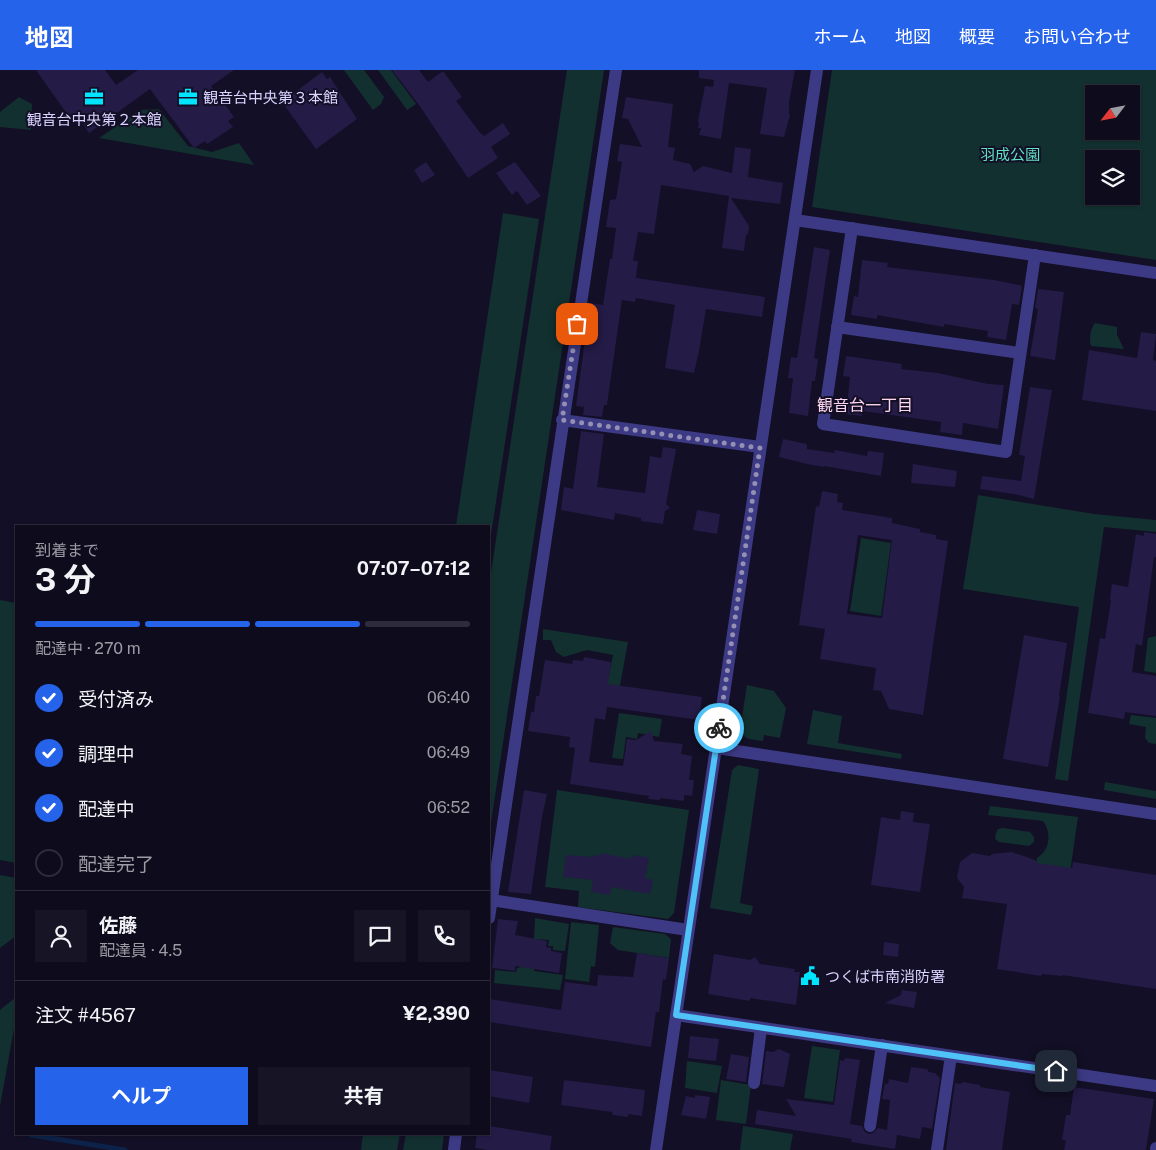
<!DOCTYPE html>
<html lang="ja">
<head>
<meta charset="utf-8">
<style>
	:root { --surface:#0e0b1c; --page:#171425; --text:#f1f3f6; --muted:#9b9ba3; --line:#2e2b3b; --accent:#2563eb }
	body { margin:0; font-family:"Public Sans","Noto Sans JP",sans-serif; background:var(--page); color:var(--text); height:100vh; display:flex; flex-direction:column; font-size:19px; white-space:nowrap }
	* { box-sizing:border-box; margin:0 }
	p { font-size:16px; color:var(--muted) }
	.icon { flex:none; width:28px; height:28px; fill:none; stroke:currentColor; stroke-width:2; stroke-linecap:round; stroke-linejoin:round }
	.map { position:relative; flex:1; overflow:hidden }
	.details { position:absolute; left:15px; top:455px; width:475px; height:610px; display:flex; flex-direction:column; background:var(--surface); border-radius:0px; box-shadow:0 1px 4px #0004,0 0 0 1px var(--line) }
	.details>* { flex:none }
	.needle { width:32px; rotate:238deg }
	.buttons { position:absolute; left:1085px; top:15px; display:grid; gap:10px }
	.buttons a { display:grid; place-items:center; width:55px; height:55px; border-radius:0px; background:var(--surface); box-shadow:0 1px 4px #0004,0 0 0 1px var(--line); font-size:25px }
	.pin { position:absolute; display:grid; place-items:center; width:42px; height:42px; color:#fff; margin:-21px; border-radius:10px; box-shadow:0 2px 8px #0006 }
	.courier { position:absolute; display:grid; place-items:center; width:50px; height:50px; margin:-25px; border:4px solid #4fc3f7; border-radius:50%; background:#fff; color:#222; box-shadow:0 1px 6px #0007 }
	.head em { font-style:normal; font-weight:700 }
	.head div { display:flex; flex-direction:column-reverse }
	.head { display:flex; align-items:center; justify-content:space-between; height:85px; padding:0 20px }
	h1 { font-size:32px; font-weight:700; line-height:38px }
	.bar { display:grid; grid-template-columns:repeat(4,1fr); gap:8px 5px; align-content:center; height:60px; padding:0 20px }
	.bar i { height:6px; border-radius:4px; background:var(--line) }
	.bar .active { background:var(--accent) }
	.bar p { grid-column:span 4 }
	.line { display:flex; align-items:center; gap:12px; padding:0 20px; border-top:1px solid var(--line) }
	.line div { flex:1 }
	.round { display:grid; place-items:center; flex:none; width:52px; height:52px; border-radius:0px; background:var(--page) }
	ol { padding:0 20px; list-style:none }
	li { display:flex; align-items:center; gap:15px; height:55px }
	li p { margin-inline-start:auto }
	li .icon { padding:5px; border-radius:50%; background:var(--accent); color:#fff; stroke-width:4 }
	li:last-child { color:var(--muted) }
	li i { width:28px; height:28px; border:2px solid var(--line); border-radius:50% }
	.action { display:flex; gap:10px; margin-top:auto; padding:10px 20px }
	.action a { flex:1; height:58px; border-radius:0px; background:var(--accent); color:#fff; font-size:20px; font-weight:700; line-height:58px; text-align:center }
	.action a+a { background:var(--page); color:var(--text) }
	header { display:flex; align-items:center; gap:30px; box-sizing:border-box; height:70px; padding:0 25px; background:var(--accent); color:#fff }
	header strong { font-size:24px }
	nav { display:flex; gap:28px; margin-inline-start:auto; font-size:18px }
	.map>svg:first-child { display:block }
	.green { fill:#12302f; fill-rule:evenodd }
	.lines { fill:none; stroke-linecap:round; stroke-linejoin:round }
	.stream { stroke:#0c2248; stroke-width:5 }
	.building { fill:#241b47; fill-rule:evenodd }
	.minor { stroke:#3d3a85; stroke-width:12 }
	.tertiary { stroke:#3d3a85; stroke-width:12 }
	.done { stroke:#948fb3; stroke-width:5; stroke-dasharray:0 9 }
	.route { stroke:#4fc3f7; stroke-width:6 }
	.labels { text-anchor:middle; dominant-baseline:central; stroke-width:4; stroke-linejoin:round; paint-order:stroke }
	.poi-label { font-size:15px; fill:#d9d4ff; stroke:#130f26; text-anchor:start }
	.park-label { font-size:15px; fill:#5fe0c0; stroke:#130f26 }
	.neighbourhood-label { font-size:16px; fill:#ffd6f0; stroke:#130f26 }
</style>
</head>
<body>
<header>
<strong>地図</strong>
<nav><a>ホーム</a><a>地図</a><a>概要</a><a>お問い合わせ</a></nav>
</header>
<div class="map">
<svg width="1156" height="1080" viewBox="0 0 1156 1080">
	<rect width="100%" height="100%" fill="#130f26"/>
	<g class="green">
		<path d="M344,0H364L384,27L381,34L373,40Z"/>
		<path d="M378,0H391L416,34L407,40Z"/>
		<path d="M567,0H604L489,766V516Z"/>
		<path d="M832,0H1156V190L812,137ZM1094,24H1131V61H1094ZM1094,89H1131V126H1094Z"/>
		<path d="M19,27L32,34L31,60L0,57V42Z"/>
		<path d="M159,39L188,76L212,82L239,73L254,95L99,68L140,40Z"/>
		<path d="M503,143L539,149L489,478V456H456Z"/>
		<path d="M1095,253L1117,257V265L1124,279L1091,276C1089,269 1090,259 1095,253Z"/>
		<path d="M978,425L1094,444L1156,450V462L1104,457L1068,711L1055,709L1079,537L963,519Z"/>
		<path d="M861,468L891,473L881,546L850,541Z"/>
		<path d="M0,530L16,533V793L0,790Z"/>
		<path d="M543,559L628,572L619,621L606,620L613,585L587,580L564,587L556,582L551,570H543Z"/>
		<path d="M1156,566V603L1144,601L1148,568Z"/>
		<path d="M747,615L774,621L786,638L780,668L764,665L763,671C752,669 744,671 740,659Z"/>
		<path d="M813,640L842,646L838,673L902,684L901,689L807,674Z"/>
		<path d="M619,643L662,649L659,667L638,663L637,669L626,667L623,689L612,688Z"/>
		<path d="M1131,645L1156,648V674L1149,673L1145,668L1146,657L1129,654Z"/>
		<path d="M738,695L759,699L740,833L753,836L751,845L710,838L732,700Z"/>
		<path d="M1105,712L1156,721V729L1104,720Z"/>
		<path d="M557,720L689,740L674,843L668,849L578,837L579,821L545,817Z"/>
		<path d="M990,736L1078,747L1064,844L1037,793V788C1050,780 1052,763 1043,751L988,745Z"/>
		<path d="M1003,758L1030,762L1034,767V772L1029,776L999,772L995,769L996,763L998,759Z"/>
		<path d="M0,805L16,808V866L0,878Z"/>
		<path d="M535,848L569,854L565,881L553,880V876H548L549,870L534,869Z"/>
		<path d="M571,852L599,855L595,897L591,896L589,912L565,909Z"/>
		<path d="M613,857L665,864L671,869L669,888L618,880L610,873Z"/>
		<path d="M524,877L535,892L534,901L563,905L560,920L494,913L495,900L516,902L517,898L521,897Z"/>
		<path d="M16,927V948L0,1036V940Z"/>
		<path d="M812,976L840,980L833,1032L804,1028Z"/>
		<path d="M687,991L722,996L717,1023L685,1018Z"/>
		<path d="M721,1010L751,1015L746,1054L716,1050Z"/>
		<path d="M743,1056L793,1064L790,1080H740Z"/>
		<path d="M363,1064H400L397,1080H361Z"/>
		<path d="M406,1064H444L442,1080H403Z"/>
	</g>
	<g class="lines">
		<path class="stream" d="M31,1065L125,1080"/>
	</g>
	<g class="building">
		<path d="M36,0H105L116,15L138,0H234L211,16L234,47L228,51L233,57L207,74L205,71L194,78L150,19L89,63L78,47L72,51Z"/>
		<path d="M392,0H419L428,12L443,1L462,27L456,31L481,64H482L484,66L503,53L510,64L491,77L498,88L468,108L419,35Z"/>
		<path d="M699,0H795L789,32V44L790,45L784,67L760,64L767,18L729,13L721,69L699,65L701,58H698L699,52L698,51L705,16L713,17L714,10L699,8Z"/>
		<path d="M322,2L327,9L330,7L357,49L316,79L282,32Z"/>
		<path d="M626,27L673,34L668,77L675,78L673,90L690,94L694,102L703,96L732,103L735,77L751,79L748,107L783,113L780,134L731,128L749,156L748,164L746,165L744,181L722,178L729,126L661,115L654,164L638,162L633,191H638L636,208L765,227L762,247L706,239L699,281L694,303L665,298L675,235L636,228L635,232L622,230L607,335H604L602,347L583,345L584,337L576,336L590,233L603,235L610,189H612L616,158L606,157L610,130L616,129L622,92L617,91L620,74L642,77L628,49L622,48Z"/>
		<path d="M426,92L435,105L422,113L414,100Z"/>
		<path d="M515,92L541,126L527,135L517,121L512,125L496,103Z"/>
		<path d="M814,177L830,180L814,288L818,289L815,311H812L808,346L789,343L793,308H788L791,287L797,288Z"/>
		<path d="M862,190L888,193L887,197L994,210L1019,215L1022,216L1019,235L1012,234L1006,270L987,267L988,261L944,254V257L877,245V249L851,245L854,226L858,227Z"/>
		<path d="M1038,219L1064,222L1055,290L1030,286L1038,239L1035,238Z"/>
		<path d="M1141,262L1156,264L1153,290L1156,291V341L1082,330L1089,280L1137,288Z"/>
		<path d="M846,286L902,294L901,299L938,303L988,314L1004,315L998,359L963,353L962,365L940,362L941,352L863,341L862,346L846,344L850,307L843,306Z"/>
		<path d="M1030,317L1052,320L1034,429L1019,425L980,419L982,406L1021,411L1025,386L1019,385Z"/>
		<path d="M581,361L604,364L597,417L645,423L650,386L661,388L663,377L676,379L666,434L670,438L665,441L663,454L641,451V448L615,443L614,450L561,440L564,417L573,419Z"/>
		<path d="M783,369L807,374V379L834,383L835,380L867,386L868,381L884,383L881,406L824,396V397L807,394L779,387Z"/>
		<path d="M913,394L957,401L955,417L911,413Z"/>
		<path d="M822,421L838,424L837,432L843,433L842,440L892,448V453L920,459V462L936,465V469L948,471L923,645L889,639L881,621L873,620L876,598L820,589L825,559L799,555L816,436L819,437ZM858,465L892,470L882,548L847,544Z"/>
		<path d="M697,440L720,444L717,464L693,460Z"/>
		<path d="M1144,462L1156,464V487H1154L1142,576L1136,574L1132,602L1156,606V646L1125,642L1124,649L1088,643L1100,568L1105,569L1111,530L1110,529L1112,514L1128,517L1136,464L1144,466Z"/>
		<path d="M1024,565L1067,573L1059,626H1060L1048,697L1003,689Z"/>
		<path d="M584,587L611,592L608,614L702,627L699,650L607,637L605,650L595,648L589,692L623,696L627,669L636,670L651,661L654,671L683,674L681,684L692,686L689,710H694L692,726L684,725V731L661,728L659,730L648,729L649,726L570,714L575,678L569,677L570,667L528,661L531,642H534L536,626H539L545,590L572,594L573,590L583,591Z"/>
		<path d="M524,720L547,724L542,747L531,824L508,822Z"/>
		<path d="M901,741L914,743L913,752L930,754L920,822L871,815L881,747L900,750Z"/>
		<path d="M1011,782L1027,787L1037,791V793L1072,798L1073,792L1156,805V919L1062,905V906L1042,904L1041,906L997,899L1007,834L962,828L964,817L957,808L960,792L972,783L990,786L992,784Z"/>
		<path d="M600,783L632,789L633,785L649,788L645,808L653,810L650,824L611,817L610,825L591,822L593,810L563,807L566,785L594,787V785L600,786Z"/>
		<path d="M498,849L518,851L515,865L547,871L546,877L551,878V881L562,883L559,903L515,896V901L492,898Z"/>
		<path d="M884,872L899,874L898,887L883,885Z"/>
		<path d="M637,883L669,888L666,910L663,909L659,942H656L651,977L489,952V929L561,940L565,912L597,916L598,905L633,907Z"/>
		<path d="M714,884L750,890L755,887L760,894L795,899L794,902H800L796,935L750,928V931L708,924Z"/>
		<path d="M902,920L917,922L914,938L885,933L901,925Z"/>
		<path d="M690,966L719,969L716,991L688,988Z"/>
		<path d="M779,979L790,984L784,1017L762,1014L766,981L773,982Z"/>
		<path d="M731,984L749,987L746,1012L726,1009Z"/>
		<path d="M846,988L860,990L850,1054L862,1056L865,1062L869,1064L873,1063L878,1058L887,1060L890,1030L882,1029L885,1013L888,1014L889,1009L908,1013L911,997L927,999L929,1002L935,1003L940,1008L932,1059L922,1057L920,1069L897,1065L895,1079L851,1072L852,1069L755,1054L757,1040L796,1046L786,1029L834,1035L840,990L843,991Z"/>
		<path d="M489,1000L533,1007L529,1033L489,1026Z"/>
		<path d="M564,1010L645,1020L642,1046L628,1044V1047L613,1045L612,1042L561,1035Z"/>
		<path d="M963,1012L980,1015V1017L1010,1022L1002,1080H946L955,1013L960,1014Z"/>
		<path d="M1074,1017L1154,1029L1146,1080H1064L1066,1070H1062L1066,1045H1070Z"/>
		<path d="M695,1025L710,1027L706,1049L681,1045L686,1026L695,1028Z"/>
		<path d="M489,1056L552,1066L550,1080H488L475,1078L477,1064H489Z"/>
	</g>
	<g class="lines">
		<g class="minor">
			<path d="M795,150L1156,203"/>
			<path d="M852,158L823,354L1006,382L1035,185"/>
			<path d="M837,257L1020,283"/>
			<path d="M562,350L760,377"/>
			<path d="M717,678L1156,744"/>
			<path d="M491,830L688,860"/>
			<path d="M489,848L616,0"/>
			<path d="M676,945L1156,1016"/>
			<path d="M754,1013L761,958"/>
			<path d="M870,1056L882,975"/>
			<path d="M454,1080L456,1064"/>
			<path d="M937,1080L951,986"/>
			<path d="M1156,1080V1078"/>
		</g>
		<path class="tertiary" d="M656,1080L817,0"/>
	</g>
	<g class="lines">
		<path class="done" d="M577,254L562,350L760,378L719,658"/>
		<path class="route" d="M719,658L676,945L1056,1001"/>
	</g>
	<defs>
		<g id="office-bare" transform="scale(1.5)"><path d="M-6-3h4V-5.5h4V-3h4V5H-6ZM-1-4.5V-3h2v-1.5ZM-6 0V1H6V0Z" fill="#00e5ff" stroke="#130f26" stroke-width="2.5" paint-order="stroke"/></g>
		<g id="civic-bare" transform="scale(1.5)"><path d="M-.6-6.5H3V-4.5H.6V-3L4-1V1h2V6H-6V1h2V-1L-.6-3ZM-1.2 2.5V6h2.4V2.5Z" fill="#00e5ff" stroke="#130f26" stroke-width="2.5" paint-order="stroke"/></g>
	</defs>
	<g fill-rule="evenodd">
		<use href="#office-bare" x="94" y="27"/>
		<use href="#office-bare" x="188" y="27"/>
		<use href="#civic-bare" x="810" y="906"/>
	</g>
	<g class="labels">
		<g class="poi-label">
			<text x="203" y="27">観音台中央第３本館</text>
			<text x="94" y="49" text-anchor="middle">観音台中央第２本館</text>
			<text x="825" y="906">つくば市南消防署</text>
		</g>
		<g class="park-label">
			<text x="1010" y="84">羽成公園</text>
		</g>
		<g class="neighbourhood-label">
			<text x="865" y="335">観音台一丁目</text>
		</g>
	</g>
</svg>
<div class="buttons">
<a><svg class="needle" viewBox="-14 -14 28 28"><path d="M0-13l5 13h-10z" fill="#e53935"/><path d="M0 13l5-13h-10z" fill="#9b9ba3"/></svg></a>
<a><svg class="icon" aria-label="layers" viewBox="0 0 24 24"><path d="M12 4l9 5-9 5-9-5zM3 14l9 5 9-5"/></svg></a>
</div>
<div class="pin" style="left:577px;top:254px;background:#ea580c"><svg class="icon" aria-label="bag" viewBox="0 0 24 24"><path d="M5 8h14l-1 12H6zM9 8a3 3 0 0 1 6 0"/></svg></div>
<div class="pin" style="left:1056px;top:1001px;background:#1f2937"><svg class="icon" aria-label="home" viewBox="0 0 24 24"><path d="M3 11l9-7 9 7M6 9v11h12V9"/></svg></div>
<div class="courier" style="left:719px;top:658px"><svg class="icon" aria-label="bike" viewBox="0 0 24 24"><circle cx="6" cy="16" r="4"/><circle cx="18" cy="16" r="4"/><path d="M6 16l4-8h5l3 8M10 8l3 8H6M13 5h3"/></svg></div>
<section class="details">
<div class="head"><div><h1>3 分</h1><p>到着まで</p></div><em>07:07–07:12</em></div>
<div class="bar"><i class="active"></i><i class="active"></i><i class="active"></i><i></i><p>配達中 · 270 m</p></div>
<ol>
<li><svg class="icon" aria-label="check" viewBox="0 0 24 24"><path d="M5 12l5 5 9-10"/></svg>受付済み<p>06:40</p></li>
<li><svg class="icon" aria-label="check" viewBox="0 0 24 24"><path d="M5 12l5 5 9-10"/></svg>調理中<p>06:49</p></li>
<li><svg class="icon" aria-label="check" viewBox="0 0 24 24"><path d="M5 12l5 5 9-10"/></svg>配達中<p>06:52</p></li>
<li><i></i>配達完了</li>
</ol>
<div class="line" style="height:90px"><a class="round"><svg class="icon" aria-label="person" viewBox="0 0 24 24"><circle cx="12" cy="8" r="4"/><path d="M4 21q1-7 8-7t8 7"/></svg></a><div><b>佐藤</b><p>配達員 · 4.5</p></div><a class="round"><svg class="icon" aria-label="chat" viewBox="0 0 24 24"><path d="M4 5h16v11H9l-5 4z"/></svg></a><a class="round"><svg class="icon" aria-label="phone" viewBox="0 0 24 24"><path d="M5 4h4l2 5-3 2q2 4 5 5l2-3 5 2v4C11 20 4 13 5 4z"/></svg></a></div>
<div class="line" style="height:65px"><div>注文 #4567</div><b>¥2,390</b></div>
<div class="action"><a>ヘルプ</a><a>共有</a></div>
</section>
</div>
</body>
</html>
